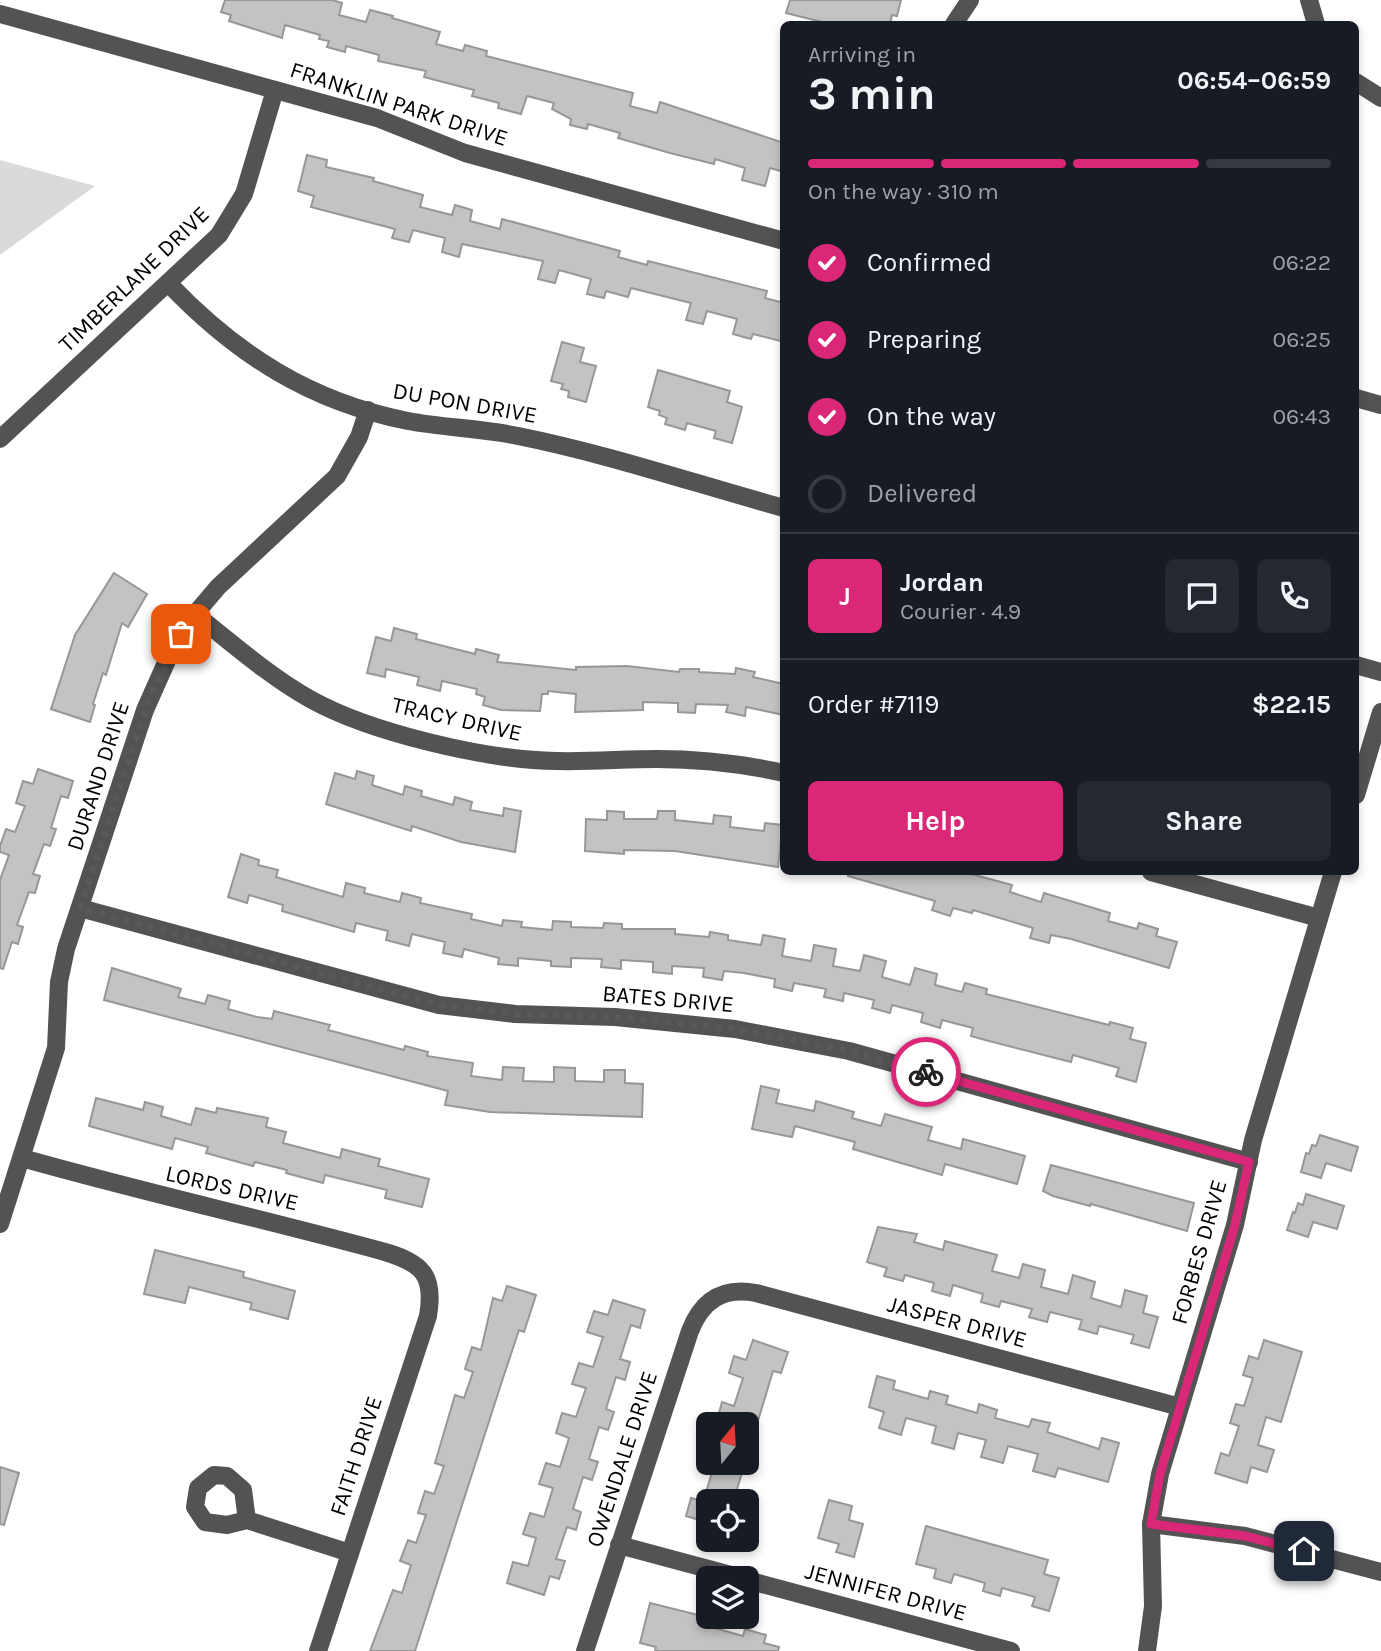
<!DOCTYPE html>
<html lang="en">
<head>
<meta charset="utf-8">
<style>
	:root { --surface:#171b24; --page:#242831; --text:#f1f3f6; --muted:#9ea1a6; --line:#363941; --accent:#db2777 }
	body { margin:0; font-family:Karla,sans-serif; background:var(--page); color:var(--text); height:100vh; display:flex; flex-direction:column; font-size:26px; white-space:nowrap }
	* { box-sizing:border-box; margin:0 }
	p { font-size:23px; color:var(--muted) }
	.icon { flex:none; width:38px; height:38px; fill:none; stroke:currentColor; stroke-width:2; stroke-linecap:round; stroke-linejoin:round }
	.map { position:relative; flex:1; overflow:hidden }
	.sheet { position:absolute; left:780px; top:21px; width:579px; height:854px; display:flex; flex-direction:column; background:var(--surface); border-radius:10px; box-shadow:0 4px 10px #0003 }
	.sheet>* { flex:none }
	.needle { width:46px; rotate:18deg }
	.controls { position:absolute; left:696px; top:1412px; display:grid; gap:14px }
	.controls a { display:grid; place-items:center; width:63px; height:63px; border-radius:10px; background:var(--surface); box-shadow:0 4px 10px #0003; font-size:35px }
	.pin { position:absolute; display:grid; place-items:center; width:60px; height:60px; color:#fff; margin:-30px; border-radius:14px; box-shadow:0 4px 10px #0006 }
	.courier { position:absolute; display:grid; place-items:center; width:70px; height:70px; margin:-35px; border:5px solid #db2777; border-radius:50%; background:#fff; color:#222; box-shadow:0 2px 9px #0007 }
	.summary em { font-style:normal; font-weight:700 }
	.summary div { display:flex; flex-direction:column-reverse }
	.summary { display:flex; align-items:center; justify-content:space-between; height:119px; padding:0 28px }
	h1 { font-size:46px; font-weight:700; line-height:52px }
	.bar { display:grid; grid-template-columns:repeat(4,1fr); gap:10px 7px; align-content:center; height:84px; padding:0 28px }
	.bar i { height:9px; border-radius:5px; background:var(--line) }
	.bar .selected { background:var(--accent) }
	.bar p { grid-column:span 4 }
	.line { display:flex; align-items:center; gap:18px; padding:0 28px; border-top:2px solid var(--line) }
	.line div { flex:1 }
	.round { display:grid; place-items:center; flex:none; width:74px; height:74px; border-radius:10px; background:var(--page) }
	ol { padding:0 28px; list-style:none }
	li { display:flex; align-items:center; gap:21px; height:77px }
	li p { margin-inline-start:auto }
	li .icon { padding:7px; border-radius:50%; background:var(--accent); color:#fff; stroke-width:4 }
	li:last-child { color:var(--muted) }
	li i { width:38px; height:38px; border:4px solid var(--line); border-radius:50% }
	.button { display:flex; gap:14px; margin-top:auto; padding:14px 28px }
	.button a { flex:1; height:80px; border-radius:10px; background:var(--accent); color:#fff; font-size:28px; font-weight:700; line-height:80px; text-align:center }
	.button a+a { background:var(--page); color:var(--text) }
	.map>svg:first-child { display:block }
	.green { fill:#dadada }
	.building { fill:#c3c3c3; stroke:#979797; stroke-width:2 }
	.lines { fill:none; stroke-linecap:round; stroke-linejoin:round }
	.minor { stroke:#535353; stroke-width:18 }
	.done { stroke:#595959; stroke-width:7; stroke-dasharray:0 12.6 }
	.route { stroke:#db2777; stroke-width:9 }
	.labels { text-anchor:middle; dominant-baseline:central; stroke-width:5; stroke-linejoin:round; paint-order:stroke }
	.street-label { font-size:23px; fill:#000; stroke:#fff }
</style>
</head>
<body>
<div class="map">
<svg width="1381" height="1651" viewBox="0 0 1381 1651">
	<rect width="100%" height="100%" fill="#fff"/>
	<path class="green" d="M0,160L95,186L0,255Z"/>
	<g class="building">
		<path d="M225,0H332L342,3L339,15L366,22L370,10L393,16L392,18L440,32L436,44L463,51L465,45L487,51L486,56L633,93L630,106L657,113L660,102L784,143V172L770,168L765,186L742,180L745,168L715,159L714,164L670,153L618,138L620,133L588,124L587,129L570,125L571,119L552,109L554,103L527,96L521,114L498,108L499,103L472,96L474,90L424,77L426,71L378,61L379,55L346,46L345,52L327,47L329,41L319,39L320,35L285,25L282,38L229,21L231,15L221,12Z"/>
		<path d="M790,0H901L897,16L892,15L890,24H830L786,13Z"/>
		<path d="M307,155L327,160L326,167L374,178L373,181L423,195L420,207L452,215L455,205L472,210L470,221L500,229L502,219L620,251L618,257L647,265L648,261L767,291L765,298L784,303V342L753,334L751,339L733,334L737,319L707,311L703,324L686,320L691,303L631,288L628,297L606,291L604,298L587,294L591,279L559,270L555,283L538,279L543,261L462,244L459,257L442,252L445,238L413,230L409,242L392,238L395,229L311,207L314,196L298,191Z"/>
		<path d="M562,342L584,348L580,362L596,366L586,402L568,397L569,391L561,389L563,384L551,381Z"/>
		<path d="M658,370L730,391L727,402L742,407L732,443L714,438L716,431L687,423L685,430L665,424L667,418L659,415L660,411L648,407Z"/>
		<path d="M114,573L147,594L128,627L122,623L106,675L103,673L93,704L95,705L90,722L51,709L75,635Z"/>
		<path d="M394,628L417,634L416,639L475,654L476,649L499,655L497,662L576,670V667L627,666L679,672L680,669H699V672L735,674L736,668L755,672L753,677L784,684V715L746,707L745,716L726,712L728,705L696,704L695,713L678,712V703L643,702V710L575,712L576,694L548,691V694H542L540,711L501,710L483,705L485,697L476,694L477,689L442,681L440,691L417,685L419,677L386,669L385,677L367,673L376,637L391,641Z"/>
		<path d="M38,769L73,781L68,798L61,796L51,828L56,829L50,846L44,844L33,874L40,876L35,893L29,892L17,925L23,927L18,944L12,942L3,969L0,968V880L9,855L0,852V846L6,829L15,832L25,806L16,803L23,781L33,784Z"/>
		<path d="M357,771L374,776L372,785L403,795L405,786L422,791L421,796L453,805L455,797L472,802L470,810L503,816L504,808L521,811L515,852L461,842L412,826L411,831L326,804L335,773L355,779Z"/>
		<path d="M607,811L624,812V819H657L658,811H675V820L713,824L714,815L731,817L730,827L764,831L765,823L783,825L778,867L675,851L624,850V854L585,851L586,819L607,820Z"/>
		<path d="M241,854L259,860L258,865L278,870L276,877L343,897L346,883L365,888L364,893L400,902L402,893L421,898L420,903L472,914L471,919L502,926L503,920L522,922L521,927L552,930L553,921L571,922V927L603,928L604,923L622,924V929H675V934L709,937L710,932L728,935V940L761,945L763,935L785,939L782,956L811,961L814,945L836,949L833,966L860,971L864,955L886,961L882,977L910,985L915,968L937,974L935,985L962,992L965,983L987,989L986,994L1109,1025L1110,1022L1133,1028L1130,1039L1146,1043L1136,1082L1116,1076L1119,1068L1073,1055L1071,1062L989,1041L971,1036L973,1028L942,1020L940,1028L921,1022L923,1013L892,1005L890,1013L872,1008L874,1000L844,993L843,1001L824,997L826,989L794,983L792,991L774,987L775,979L744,973L724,971L722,980L703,977L704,968L672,966V974L653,972V962L621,960V969L601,967L602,959L571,958V967L551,966V961L518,958V966L498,964L499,958L464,949L462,957L443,953L445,942L412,934L409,946L386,940L388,931L356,923L354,932L282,911L283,905L249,895L247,903L228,897Z"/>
		<path d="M848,872H964L1012,885L1010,892L1041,902L1044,893L1110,913L1108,921L1137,929L1139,923L1158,929L1156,936L1177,942L1169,968L1071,939L1051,935L1049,943L1030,938L1033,928L973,910L972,913L953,908L950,916L932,910L935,901L848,876Z"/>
		<path d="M112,968L181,989L178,997L205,1004L208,995L230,1001L228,1009L257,1017L272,1019L274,1011L330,1025L328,1030L404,1050L405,1046L428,1052L427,1056L473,1063L471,1076L502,1080L503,1067L524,1068L523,1081L554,1082V1067L575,1068V1081L604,1082V1070H625V1083L643,1084L642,1117L490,1112L445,1105L448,1091L104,1000Z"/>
		<path d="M761,1086L779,1090L776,1103L814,1111L816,1101L854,1112L852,1118L881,1126L885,1114L932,1127L928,1140L961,1149L963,1139L1025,1156L1017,1184L945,1164L942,1175L853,1149L855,1142L795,1126L792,1137L752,1129Z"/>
		<path d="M96,1098L143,1110L145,1102L163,1107L161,1116L191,1125L196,1108L216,1113L217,1108L268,1118L266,1127L286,1132L283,1143L340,1158L342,1149L380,1159L378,1166L429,1179L422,1207L385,1198L387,1190L325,1175L323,1183L286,1173L287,1170L255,1162L253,1166L206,1153L208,1147L175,1138L172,1149L89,1126Z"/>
		<path d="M1320,1135L1358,1147L1351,1171L1326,1163L1321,1178L1301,1172L1306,1153L1309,1154L1312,1145L1316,1146Z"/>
		<path d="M1051,1165L1194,1203L1187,1231L1091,1204L1090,1206L1053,1196L1043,1191Z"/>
		<path d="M1306,1194L1344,1206L1337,1229L1313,1222L1308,1237L1287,1230L1293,1212L1295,1213L1298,1203L1303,1205Z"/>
		<path d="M878,1227L917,1234L914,1242L943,1250L945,1241L997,1255L992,1271L1019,1278L1023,1264L1045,1270L1041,1287L1068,1294L1073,1275L1095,1282L1091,1298L1121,1307L1125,1290L1147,1296L1143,1313L1158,1317L1149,1348L1131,1343L1134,1335L1099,1326L1097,1334L1079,1329L1082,1320L1050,1312L1047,1322L1029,1317L1032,1309L1001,1301L999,1307L981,1302L983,1294L953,1285L950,1296L932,1291L934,1283L905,1275L903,1281L884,1276L887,1268L867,1262Z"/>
		<path d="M155,1250L244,1272L243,1277L295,1291L288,1319L250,1309L252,1303L189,1287L185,1303L144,1294Z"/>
		<path d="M507,1286L536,1295L524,1332L519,1330L502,1381L415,1651H370L393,1590L402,1593L411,1565L400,1561L408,1540L416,1543L426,1515L418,1513L425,1491L434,1494L444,1466L435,1463L455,1395L464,1398L473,1372L465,1369L472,1347L481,1350L493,1298L502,1301Z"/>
		<path d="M613,1300L645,1310L640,1328L631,1325L620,1359L630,1362L625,1380L616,1377L606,1409L614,1412L608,1430L599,1427L589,1459L598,1462L592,1480L583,1477L573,1509L581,1512L576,1530L567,1527L556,1559L565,1561L559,1579L550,1576L544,1595L507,1583L513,1562L528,1566L536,1538L523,1534L530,1513L544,1517L553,1488L539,1484L546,1463L560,1467L569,1438L556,1433L562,1413L576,1417L586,1388L572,1384L579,1363L593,1367L603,1337L587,1332L594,1311L608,1315Z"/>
		<path d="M753,1340L788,1352L781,1373L773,1371L757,1424H730L717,1420L722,1402L734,1406L743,1378L729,1373L734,1356L746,1360Z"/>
		<path d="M1264,1340L1302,1352L1281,1422L1266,1417L1258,1445L1274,1450L1267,1472L1251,1467L1247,1483L1215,1473L1221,1453L1229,1456L1239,1426L1230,1423L1236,1404L1244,1406L1253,1378L1243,1375L1249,1356L1258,1359Z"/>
		<path d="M877,1376L895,1381L893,1389L928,1399L930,1391L948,1396L946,1404L977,1413L979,1404L997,1410L995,1418L1029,1427L1032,1419L1050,1423L1047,1432L1099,1449L1102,1438L1119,1443L1108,1482L1058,1468L1055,1477L1033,1471L1038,1454L1008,1446L1003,1463L981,1457L986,1440L958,1433L954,1449L932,1443L936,1426L906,1418L901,1435L879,1428L884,1412L869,1407Z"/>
		<path d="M715,1463H745L733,1502H703Z"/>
		<path d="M0,1467L19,1473L4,1525L0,1524Z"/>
		<path d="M691,1498L709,1503V1523L686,1516Z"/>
		<path d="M829,1500L852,1506L849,1520L863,1524L854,1557L836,1552L839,1544L818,1538Z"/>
		<path d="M926,1526L1048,1560L1044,1574L1059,1578L1049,1611L1032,1606L1035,1597L1002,1588L1000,1596L983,1591L985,1583L954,1574L951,1583L934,1578L936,1569L916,1564Z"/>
		<path d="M650,1603L718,1620L715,1628L743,1636L745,1629L766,1635L764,1643L779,1647L778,1651H655L656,1647L640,1643Z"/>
	</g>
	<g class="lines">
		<g class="minor">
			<path d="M1309,0L1316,24"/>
			<path d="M0,14L377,118L465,153L784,241"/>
			<path d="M954,24L970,0"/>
			<path d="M1356,82L1381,98"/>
			<path d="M169,284C237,355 311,402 408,421C445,428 482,428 518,436C608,454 696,484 784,508"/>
			<path d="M1356,398L1381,405"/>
			<path d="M0,439L219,235L244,194L275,90"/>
			<path d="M195,614C232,643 269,676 310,699C371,733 487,760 556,761C590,762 624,759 657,759C700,759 743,764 784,773"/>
			<path d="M1356,665L1381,672"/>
			<path d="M1356,795L1381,712"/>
			<path d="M1151,872L1319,918"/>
			<path d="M80,908L439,1005L515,1014L615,1017L735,1029L849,1051L1249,1162"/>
			<path d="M22,1158C142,1192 264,1219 385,1252C422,1263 435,1275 428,1316L318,1651"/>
			<path d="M0,1224L56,1048L59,982L66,949L145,710L173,647L195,614L218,587L337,476L359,437L368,410"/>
			<path d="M247,1520L227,1525L205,1522L195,1507L198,1488L214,1475L227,1476L243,1490L247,1520L350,1553"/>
			<path d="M1151,1524L1245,1536L1381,1572"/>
			<path d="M619,1545L742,1578"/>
			<path d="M747,1580L1011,1651"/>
			<path d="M585,1651L690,1331C702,1300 723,1287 756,1293L1180,1407"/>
			<path d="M1147,1651L1153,1606L1151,1524L1160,1474L1235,1225L1253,1140L1333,872"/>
		</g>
	</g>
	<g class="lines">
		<path class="done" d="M181,634L150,697L80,908L439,1005L515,1014L615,1017L735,1029L849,1051L926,1072"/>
		<path class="route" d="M926,1072L1249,1162L1235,1225L1160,1474L1151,1524L1245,1536L1304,1551"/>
	</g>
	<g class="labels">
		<g class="street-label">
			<text transform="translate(399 104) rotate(18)">FRANKLIN PARK DRIVE</text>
			<text transform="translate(134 279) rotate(-44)">TIMBERLANE DRIVE</text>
			<text transform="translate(465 403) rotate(10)">DU PON DRIVE</text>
			<text transform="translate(457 719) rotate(13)">TRACY DRIVE</text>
			<text transform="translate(98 776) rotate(-72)">DURAND DRIVE</text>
			<text transform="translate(668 999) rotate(5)">BATES DRIVE</text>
			<text transform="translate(232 1188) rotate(13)">LORDS DRIVE</text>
			<text transform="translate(1199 1252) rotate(-74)">FORBES DRIVE</text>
			<text transform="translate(957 1322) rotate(15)">JASPER DRIVE</text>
			<text transform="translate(356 1456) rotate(-72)">FAITH DRIVE</text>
			<text transform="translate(622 1459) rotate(-72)">OWENDALE DRIVE</text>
			<text transform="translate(886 1592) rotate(15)">JENNIFER DRIVE</text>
		</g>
	</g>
</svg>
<div class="controls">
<a><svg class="needle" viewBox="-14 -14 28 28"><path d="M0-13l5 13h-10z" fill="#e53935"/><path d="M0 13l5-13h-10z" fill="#9ea1a6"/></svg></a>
<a><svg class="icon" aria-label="locate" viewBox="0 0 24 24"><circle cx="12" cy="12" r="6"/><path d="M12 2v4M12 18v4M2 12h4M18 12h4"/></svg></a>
<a><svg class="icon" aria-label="layers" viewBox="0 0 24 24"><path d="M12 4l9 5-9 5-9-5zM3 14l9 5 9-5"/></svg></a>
</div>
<div class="pin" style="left:181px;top:634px;background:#ea580c"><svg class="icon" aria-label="bag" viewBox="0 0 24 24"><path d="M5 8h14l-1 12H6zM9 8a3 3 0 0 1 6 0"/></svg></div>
<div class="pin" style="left:1304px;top:1551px;background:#1f2937"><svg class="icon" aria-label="home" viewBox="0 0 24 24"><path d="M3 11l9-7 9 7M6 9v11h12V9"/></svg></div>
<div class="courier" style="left:926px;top:1072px"><svg class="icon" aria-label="bike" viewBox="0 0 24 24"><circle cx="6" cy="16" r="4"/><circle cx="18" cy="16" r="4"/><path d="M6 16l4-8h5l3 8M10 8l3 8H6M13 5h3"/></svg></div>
<section class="sheet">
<div class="summary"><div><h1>3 min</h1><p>Arriving in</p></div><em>06:54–06:59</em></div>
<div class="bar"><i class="selected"></i><i class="selected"></i><i class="selected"></i><i></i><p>On the way · 310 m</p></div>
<ol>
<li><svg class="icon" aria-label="check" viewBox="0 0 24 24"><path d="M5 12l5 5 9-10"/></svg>Confirmed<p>06:22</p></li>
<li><svg class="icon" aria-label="check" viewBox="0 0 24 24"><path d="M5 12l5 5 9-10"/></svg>Preparing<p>06:25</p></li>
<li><svg class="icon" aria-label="check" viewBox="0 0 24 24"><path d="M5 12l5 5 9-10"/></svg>On the way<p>06:43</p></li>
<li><i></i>Delivered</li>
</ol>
<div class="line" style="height:126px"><b class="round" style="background:var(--accent);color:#fff">J</b><div><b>Jordan</b><p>Courier · 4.9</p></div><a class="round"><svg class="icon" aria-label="chat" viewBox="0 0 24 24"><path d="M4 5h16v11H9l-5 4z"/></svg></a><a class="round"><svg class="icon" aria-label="phone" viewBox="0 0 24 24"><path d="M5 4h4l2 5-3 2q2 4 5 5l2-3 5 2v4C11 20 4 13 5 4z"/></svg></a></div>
<div class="line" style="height:91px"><div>Order #7119</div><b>$22.15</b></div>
<div class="button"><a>Help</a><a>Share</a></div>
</section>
</div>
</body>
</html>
